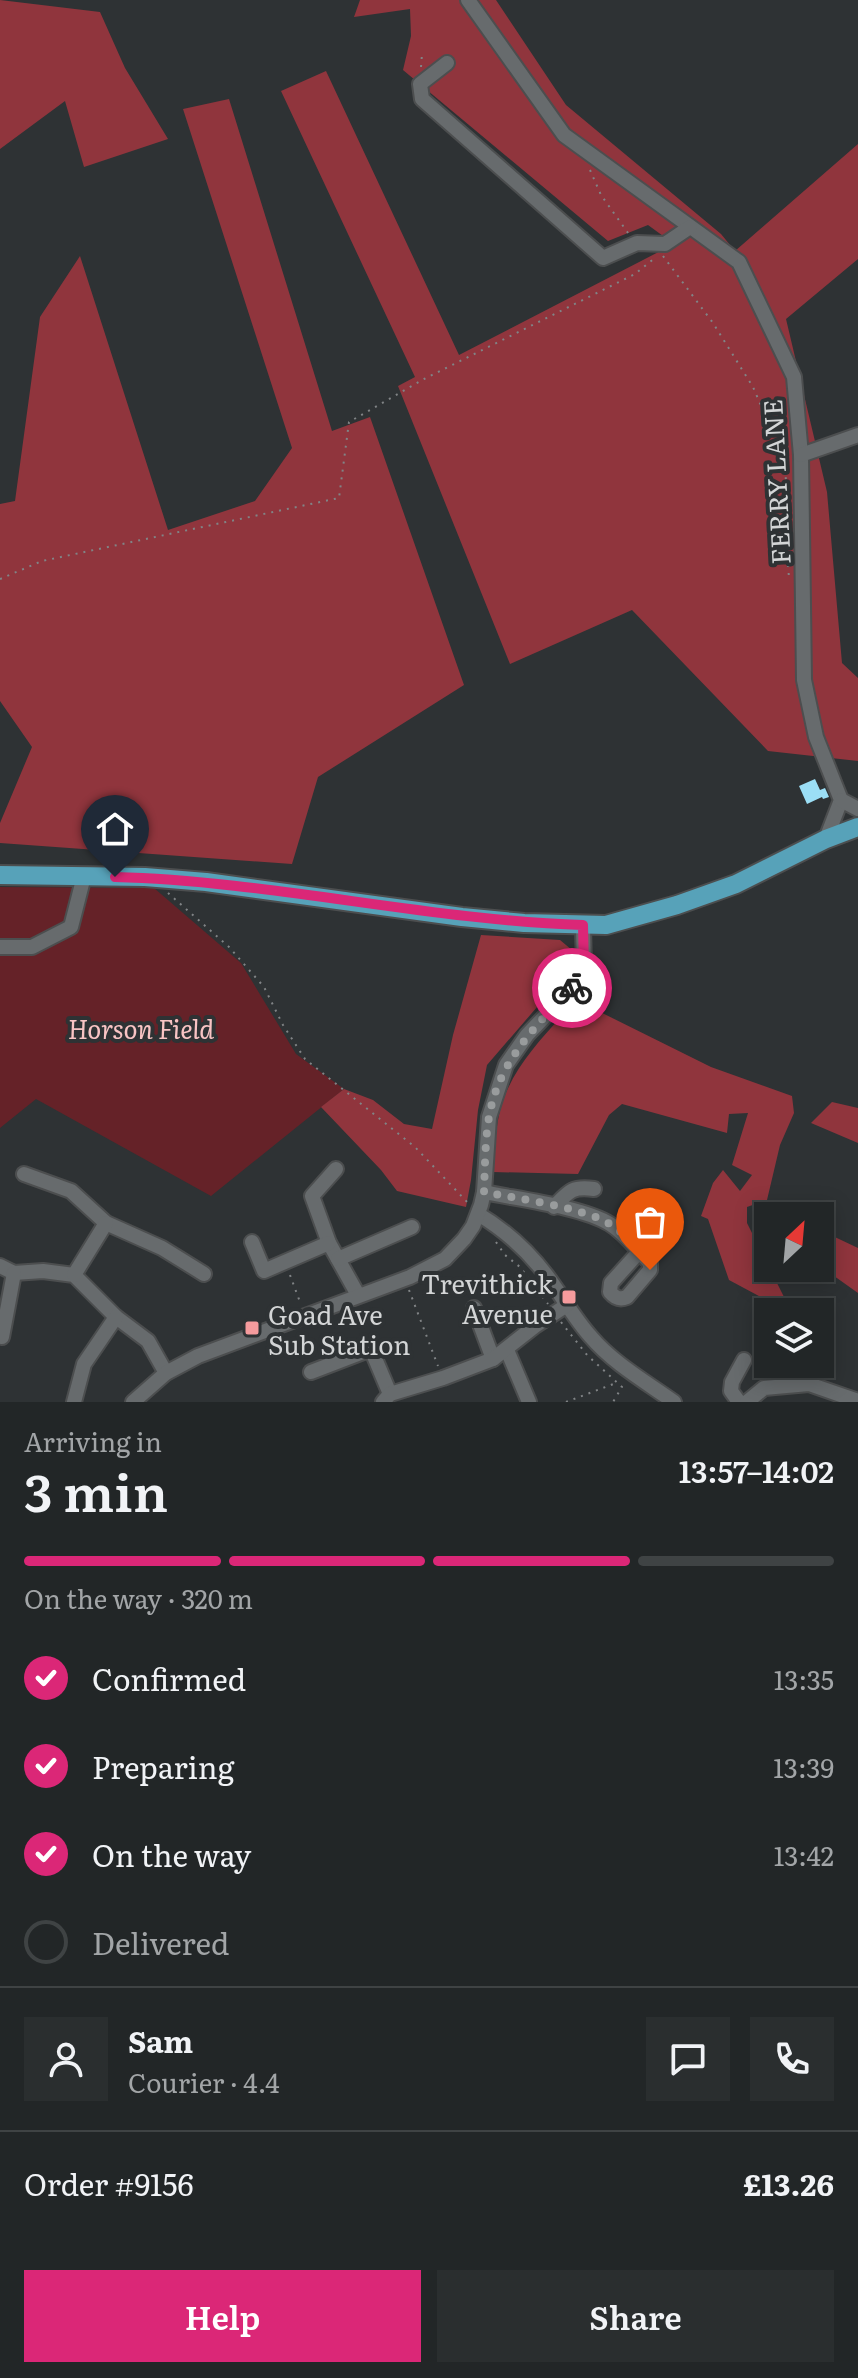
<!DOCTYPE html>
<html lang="en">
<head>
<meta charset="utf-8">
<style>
	:root { --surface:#222627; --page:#2a2e2f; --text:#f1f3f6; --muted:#a2a5a7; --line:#3f4344; --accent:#db2777 }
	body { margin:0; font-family:Literata,serif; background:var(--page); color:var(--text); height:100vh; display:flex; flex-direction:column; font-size:30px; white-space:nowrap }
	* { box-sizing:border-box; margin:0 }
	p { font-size:26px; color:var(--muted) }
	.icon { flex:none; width:44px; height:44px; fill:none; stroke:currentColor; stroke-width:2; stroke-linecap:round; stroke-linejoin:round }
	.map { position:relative; height:1402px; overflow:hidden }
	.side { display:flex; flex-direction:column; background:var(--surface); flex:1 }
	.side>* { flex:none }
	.needle { width:52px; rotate:26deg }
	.fabs { position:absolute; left:754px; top:1202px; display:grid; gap:16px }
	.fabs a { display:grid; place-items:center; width:80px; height:80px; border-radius:0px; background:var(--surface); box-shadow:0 4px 20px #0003,0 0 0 2px var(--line); font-size:40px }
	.pin { position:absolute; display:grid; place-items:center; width:68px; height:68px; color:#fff; margin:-82px -34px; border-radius:50% 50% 50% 0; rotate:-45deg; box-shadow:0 0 8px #0007 }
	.pin .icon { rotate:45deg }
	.courier { position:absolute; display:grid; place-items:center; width:80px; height:80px; margin:-40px; border:6px solid #db2777; border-radius:50%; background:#fff; color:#222; box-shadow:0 2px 10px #0007 }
	.headline em { font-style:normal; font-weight:600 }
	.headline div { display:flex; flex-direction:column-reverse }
	.headline { display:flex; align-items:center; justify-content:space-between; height:136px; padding:0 24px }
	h1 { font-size:52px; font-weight:600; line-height:60px }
	.bar { display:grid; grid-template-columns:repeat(4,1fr); gap:12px 8px; align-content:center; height:96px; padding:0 24px }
	.bar i { height:10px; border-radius:6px; background:var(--line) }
	.bar .current { background:var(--accent) }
	.bar p { grid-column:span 4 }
	.line { display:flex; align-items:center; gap:20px; padding:0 24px; border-top:2px solid var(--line) }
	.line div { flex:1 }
	.round { display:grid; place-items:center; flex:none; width:84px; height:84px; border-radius:0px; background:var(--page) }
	ol { padding:0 24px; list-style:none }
	li { display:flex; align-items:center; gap:24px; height:88px }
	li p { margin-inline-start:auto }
	li .icon { padding:8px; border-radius:50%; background:var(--accent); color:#fff; stroke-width:4 }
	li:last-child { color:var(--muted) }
	li i { width:44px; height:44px; border:4px solid var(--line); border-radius:50% }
	.action { display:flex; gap:16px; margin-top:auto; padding:16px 24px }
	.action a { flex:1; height:92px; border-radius:0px; background:var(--accent); color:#fff; font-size:32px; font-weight:600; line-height:92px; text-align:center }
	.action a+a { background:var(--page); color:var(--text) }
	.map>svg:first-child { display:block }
	.green { fill:#652228 }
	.forest { fill:#90353d }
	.building { fill:#9bdef5 }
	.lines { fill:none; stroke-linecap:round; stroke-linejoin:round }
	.minor-casing { stroke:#4c4e4f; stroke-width:18 }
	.major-casing { stroke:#4c4e4f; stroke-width:22 }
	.path { stroke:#818486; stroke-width:2; stroke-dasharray:2 6; stroke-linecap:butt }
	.minor { stroke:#676b6d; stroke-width:14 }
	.major { stroke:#57a2b9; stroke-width:18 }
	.done { stroke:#999c9d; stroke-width:8; stroke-dasharray:0 14.4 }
	.route { stroke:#db2777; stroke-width:10 }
	.poi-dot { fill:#f59b9d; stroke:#2e3234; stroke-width:3 }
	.labels { text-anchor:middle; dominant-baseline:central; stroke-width:8; stroke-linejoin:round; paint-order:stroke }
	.street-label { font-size:26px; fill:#d3d5d6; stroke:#2e3234 }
	.park-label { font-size:26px; font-style:italic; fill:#f9c4c4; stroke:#2e3234 }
	.poi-label { font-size:26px; fill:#d3d5d6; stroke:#2e3234; text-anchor:end }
</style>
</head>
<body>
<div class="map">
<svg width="858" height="1402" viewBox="0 0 858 1402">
	<rect width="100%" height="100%" fill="#2e3234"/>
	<path class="green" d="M0,887L154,888L241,963L296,1054L344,1089L211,1196L36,1099L0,1128Z"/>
	<g class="forest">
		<path d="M0,0L100,12L125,68L168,139L84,167L65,101L0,149Z"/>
		<path d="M360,0H496L566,105L721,234L735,251L858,144V259L786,319L827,492L842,663L858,678V761L768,751L632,610L510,664L398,386L415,377L281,91L326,71L459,355L674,244L648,225L608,241L403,70L411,36L410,9L354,17Z"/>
		<path d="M229,99L332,431L370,417L464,685L318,777L292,864L0,843V823L32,747L0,701V504L15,501L40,317L80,256L168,530L255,501L292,448L183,109Z"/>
		<path d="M481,935L560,940L572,950L569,970L487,1065L478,1110L471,1180L466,1207L397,1191L381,1170L321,1107L344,1089L373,1100L404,1124L432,1129L453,1035Z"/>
		<path d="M576,1000L711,1067L792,1096L794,1113L780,1145L767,1200L747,1207V1223L787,1303L785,1310L729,1280L708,1219L701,1216L713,1183L723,1170L740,1191L752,1175L732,1165L748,1113L729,1114L727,1133L622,1104L609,1115L578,1174L493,1172C495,1153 495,1133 499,1115C508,1070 546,1034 576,1000Z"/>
		<path d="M832,1102L858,1108V1143L811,1123Z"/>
		<path d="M820,1230L858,1248V1293L820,1266Z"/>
	</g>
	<path class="building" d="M815,779L820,790L825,788L829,797L823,799L822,797L807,804L799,786Z"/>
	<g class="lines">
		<g class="minor-casing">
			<g id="minor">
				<path d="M468,0L564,135L739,262L794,377L801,455L804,680L816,737L841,800L826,839"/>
				<path d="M447,63L420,84L422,99L603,258L637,243L665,244L690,227"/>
				<path d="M801,455L858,435"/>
				<path d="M841,800L858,809"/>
				<path d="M0,947H32L71,927L84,876"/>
				<path d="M336,1169L312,1196L329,1243L358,1295"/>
				<path d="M24,1174L71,1191L106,1223L162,1248L204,1274"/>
				<path d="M484,1192C517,1199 583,1207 610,1224C626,1234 637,1250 650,1263V1270L627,1297C620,1300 615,1298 610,1292L611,1283L639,1252"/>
				<path d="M554,1207C569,1191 572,1186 594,1189"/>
				<path d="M478,1214C505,1230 528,1251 547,1276C562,1296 574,1318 591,1337C613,1363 646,1382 674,1402"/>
				<path d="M252,1242L264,1271L329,1243"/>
				<path d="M338,1259L412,1227"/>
				<path d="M0,1266L14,1273L43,1271L74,1275L116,1317L148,1341L166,1373"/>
				<path d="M74,1275L106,1223"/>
				<path d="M474,1308L493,1359"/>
				<path d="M2,1337L14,1273"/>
				<path d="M507,1350L529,1402"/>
				<path d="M311,1372L371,1349L390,1394"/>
				<path d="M74,1402L84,1364L116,1317"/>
				<path d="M133,1402L166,1373L198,1356L410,1277L445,1259L464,1239L473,1226L481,1205L484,1192L489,1117L506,1065L527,1035L577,983L584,969L583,925"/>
				<path d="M383,1402L390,1394L443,1378L493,1359L535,1326L567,1305"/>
				<path d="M739,1402L731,1391L732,1382L744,1360"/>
				<path d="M747,1402L764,1388L809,1384L858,1401"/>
			</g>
		</g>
		<g class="major-casing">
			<path id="major" d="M0,875L145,877L206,882L462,917L524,923L606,925L677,905L736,884L826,839L858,827"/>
		</g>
		<g class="path">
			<path d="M421,67L422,54"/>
			<path d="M590,170L601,195L628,233"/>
			<path d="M663,256L713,323L753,387L786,464L785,525L789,578"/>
			<path d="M0,579L42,561L339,498L349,422L424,379L635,274L656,257"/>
			<path d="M168,893L229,947L264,987L283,1025L305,1059L415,1147L469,1204"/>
			<path d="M496,1242L505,1255L520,1267L548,1304"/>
			<path d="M290,1275L300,1302"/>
			<path d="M409,1290L438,1366"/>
			<path d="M561,1322L587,1355L622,1387L613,1402"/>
			<path d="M566,1402L616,1383"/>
		</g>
		<use href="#minor" class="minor"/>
		<use href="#major" class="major"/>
	</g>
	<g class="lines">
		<path class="done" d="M572,988C535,1026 498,1063 489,1117C485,1141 485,1167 484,1192C518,1199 582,1207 610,1224C626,1234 637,1250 650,1263V1270"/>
		<path class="route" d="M115,877C272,881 426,920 583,925L584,969L572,988"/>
	</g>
	<g class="poi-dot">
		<rect x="561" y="1289" width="16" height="16" rx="4"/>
		<rect x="244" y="1320" width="16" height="16" rx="4"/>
	</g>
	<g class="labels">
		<g class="street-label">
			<text transform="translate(775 482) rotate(-93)">FERRY LANE</text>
		</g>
		<g class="park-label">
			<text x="141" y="1027">Horson Field</text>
		</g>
		<g class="poi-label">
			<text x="553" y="1282">Trevithick<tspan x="553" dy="30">Avenue</tspan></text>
			<text x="268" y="1313" text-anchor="start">Goad Ave<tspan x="268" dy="30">Sub Station</tspan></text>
		</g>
	</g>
</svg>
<div class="fabs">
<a><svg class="needle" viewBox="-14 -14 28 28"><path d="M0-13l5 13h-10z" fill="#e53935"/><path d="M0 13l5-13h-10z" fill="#a2a5a7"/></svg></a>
<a><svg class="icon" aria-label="layers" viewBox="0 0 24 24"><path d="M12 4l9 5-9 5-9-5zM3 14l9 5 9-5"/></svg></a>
</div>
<div class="pin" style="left:650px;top:1270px;background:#ea580c"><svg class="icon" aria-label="bag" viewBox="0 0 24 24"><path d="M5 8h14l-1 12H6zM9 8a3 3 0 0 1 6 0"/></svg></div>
<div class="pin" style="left:115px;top:877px;background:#1f2937"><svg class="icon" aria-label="home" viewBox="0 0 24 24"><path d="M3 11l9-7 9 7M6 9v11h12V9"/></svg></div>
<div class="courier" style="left:572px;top:988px"><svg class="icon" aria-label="bike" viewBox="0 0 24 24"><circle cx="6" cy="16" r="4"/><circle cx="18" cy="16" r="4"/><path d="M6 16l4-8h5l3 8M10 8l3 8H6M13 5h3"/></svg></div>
</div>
<section class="side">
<div class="headline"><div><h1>3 min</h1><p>Arriving in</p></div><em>13:57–14:02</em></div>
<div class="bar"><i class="current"></i><i class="current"></i><i class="current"></i><i></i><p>On the way · 320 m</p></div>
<ol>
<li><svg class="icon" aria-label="check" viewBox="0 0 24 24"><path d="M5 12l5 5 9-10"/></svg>Confirmed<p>13:35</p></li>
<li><svg class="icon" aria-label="check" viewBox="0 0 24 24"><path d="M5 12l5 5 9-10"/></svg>Preparing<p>13:39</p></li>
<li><svg class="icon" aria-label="check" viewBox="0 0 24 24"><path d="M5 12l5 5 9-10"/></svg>On the way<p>13:42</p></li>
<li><i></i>Delivered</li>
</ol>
<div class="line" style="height:144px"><a class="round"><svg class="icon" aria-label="person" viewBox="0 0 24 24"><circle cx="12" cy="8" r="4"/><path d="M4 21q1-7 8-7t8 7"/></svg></a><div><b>Sam</b><p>Courier · 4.4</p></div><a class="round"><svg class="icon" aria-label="chat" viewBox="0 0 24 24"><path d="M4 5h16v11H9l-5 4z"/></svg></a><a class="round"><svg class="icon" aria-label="phone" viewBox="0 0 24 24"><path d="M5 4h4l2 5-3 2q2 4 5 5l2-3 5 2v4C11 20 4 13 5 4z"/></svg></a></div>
<div class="line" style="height:104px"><div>Order #9156</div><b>£13.26</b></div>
<div class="action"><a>Help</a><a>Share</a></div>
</section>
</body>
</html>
